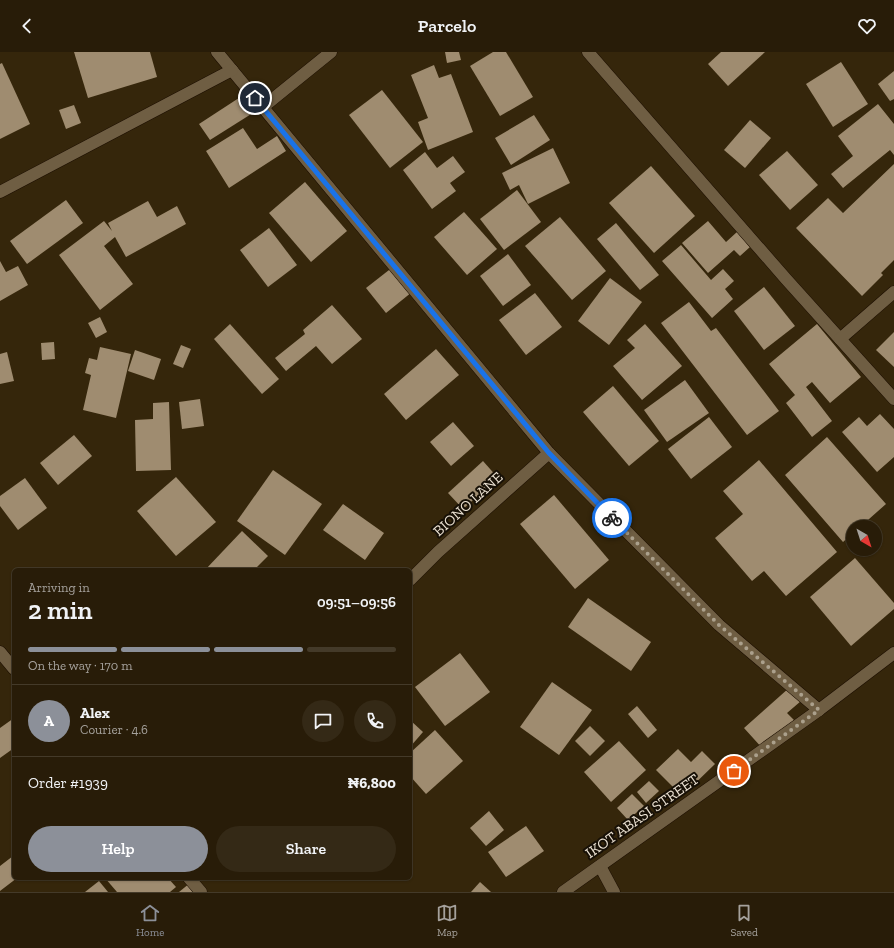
<!DOCTYPE html>
<html lang="en">
<head>
<meta charset="utf-8">
<style>
	:root { --surface:#281c08; --page:#342916; --text:#f1f3f6; --muted:#a5a19c; --line:#443a29; --accent:#8c9099 }
	body { margin:0; font-family:"Zilla Slab",serif; background:var(--page); color:var(--text); height:100vh; display:flex; flex-direction:column; font-size:15px; white-space:nowrap }
	* { box-sizing:border-box; margin:0 }
	p { font-size:13px; color:var(--muted) }
	.icon { flex:none; width:22px; height:22px; fill:none; stroke:currentColor; stroke-width:2; stroke-linecap:round; stroke-linejoin:round }
	.map { position:relative; flex:1; overflow:hidden }
	.sheet { position:absolute; left:12px; top:516px; width:400px; height:312px; display:flex; flex-direction:column; background:var(--surface); border-radius:6px; box-shadow:0 1px 3px #0004,0 0 0 1px var(--line) }
	.sheet>* { flex:none }
	.needle { width:26px; rotate:141deg }
	.fabs { position:absolute; left:846px; top:468px; display:grid; gap:8px }
	.fabs a { display:grid; place-items:center; width:36px; height:36px; border-radius:50%; background:var(--surface); box-shadow:0 1px 3px #0004,0 0 0 1px var(--line); font-size:20px }
	.pin { position:absolute; display:grid; place-items:center; width:34px; height:34px; color:#fff; margin:-17px; border:2px solid #fff; border-radius:50%; box-shadow:0 1px 4px #0007 }
	.courier { position:absolute; display:grid; place-items:center; width:40px; height:40px; margin:-20px; border:3px solid #1a73e8; border-radius:50%; background:#fff; color:#222; box-shadow:0 1px 5px #0007 }
	.head em { font-style:normal; font-weight:600 }
	.head div { display:flex; flex-direction:column-reverse }
	.head { display:flex; align-items:center; justify-content:space-between; height:68px; padding:0 16px }
	h1 { font-size:26px; font-weight:600; line-height:30px }
	.bar { display:grid; grid-template-columns:repeat(4,1fr); gap:6px 4px; align-content:center; height:48px; padding:0 16px }
	.bar i { height:5px; border-radius:3px; background:var(--line) }
	.bar .active { background:var(--accent) }
	.bar p { grid-column:span 4 }
	.line { display:flex; align-items:center; gap:10px; padding:0 16px; border-top:1px solid var(--line) }
	.line div { flex:1 }
	.round { display:grid; place-items:center; flex:none; width:42px; height:42px; border-radius:21px; background:var(--page) }
	.cta { display:flex; gap:8px; margin-top:auto; padding:8px 16px }
	.cta a { flex:1; height:46px; border-radius:24px; background:var(--accent); color:#fff; font-size:16px; font-weight:600; line-height:46px; text-align:center }
	.cta a+a { background:var(--page); color:var(--text) }
	header { display:flex; justify-content:space-between; align-items:center; height:52px; padding:0 16px; background:var(--surface); font-size:18px; font-weight:600 }
	.tab-bar { display:flex; justify-content:space-around; align-items:center; height:56px; border-top:1px solid var(--line); background:var(--surface); font-size:11px; color:var(--muted) }
	.tab-bar a { display:grid; justify-items:center; gap:2px }
	.tab-bar .active { color:var(--accent) }
	.map>svg:first-child { display:block }
	.building { fill:#9f8c70 }
	.lines { fill:none; stroke-linecap:round; stroke-linejoin:round }
	.minor-casing { stroke:#1c0e00; stroke-width:13 }
	.minor { stroke:#6f5e43; stroke-width:12 }
	.done { stroke:#aba08c; stroke-width:4; stroke-dasharray:0 7.2 }
	.route { stroke:#1a73e8; stroke-width:5 }
	.labels { text-anchor:middle; dominant-baseline:central; stroke-width:4; stroke-linejoin:round; paint-order:stroke }
	.street-label { font-size:15px; fill:#ebe1d2; stroke:#171006 }
</style>
</head>
<body>
<header><svg class="icon" aria-label="back" viewBox="0 0 24 24"><path d="M15 5l-7 7 7 7"/></svg>Parcelo<svg class="icon" aria-label="heart" viewBox="0 0 24 24"><path d="M12 20l-8-8c-3-5 5-10 8-4 3-6 11-1 8 4z"/></svg></header>
<div class="map">
<svg width="894" height="840" viewBox="0 0 894 840">
	<rect width="100%" height="100%" fill="#35260b"/>
	<g class="building">
		<path d="M74,0H150L157,25L88,46Z"/>
		<path d="M445,0H459L461,8L447,11Z"/>
		<path d="M493,0H506L533,45L500,64L470,14Z"/>
		<path d="M721,0H765L728,34L708,12Z"/>
		<path d="M841,10L868,52L833,75L806,32Z"/>
		<path d="M2,11L30,72L0,87V12Z"/>
		<path d="M434,13L439,26L451,22L473,80L428,98L418,70L428,66L411,23Z"/>
		<path d="M894,19V47L890,49L878,32Z"/>
		<path d="M382,38L423,90L390,116L349,63Z"/>
		<path d="M245,42L256,59L210,88L199,72Z"/>
		<path d="M878,52L894,72V103L890,98L843,136L831,122L853,104L838,84Z"/>
		<path d="M74,53L81,71L66,77L59,58Z"/>
		<path d="M534,63L550,88L511,113L495,86Z"/>
		<path d="M750,68L771,86L745,116L724,98Z"/>
		<path d="M243,76L257,97L277,84L286,99L229,136L206,99Z"/>
		<path d="M553,96L570,131L528,152L519,133L510,138L502,121Z"/>
		<path d="M787,99L818,133L790,158L759,123Z"/>
		<path d="M425,100L437,116L453,104L465,120L450,131L456,139L432,157L403,118Z"/>
		<path d="M894,112V208L881,221L883,223L862,244L796,176L828,146L843,161Z"/>
		<path d="M651,114L695,164L654,201L609,151Z"/>
		<path d="M305,130L347,179L311,210L269,161Z"/>
		<path d="M517,138L541,170L504,198L480,167Z"/>
		<path d="M66,148L83,171L27,212L10,189Z"/>
		<path d="M148,149L157,165L177,154L186,172L126,205L115,185L104,194L133,232L100,258L59,203L104,169L112,179L108,171Z"/>
		<path d="M464,160L497,197L467,223L434,185Z"/>
		<path d="M560,165L606,219L572,248L525,194Z"/>
		<path d="M708,169L726,190L737,180L750,195L740,204L734,198L708,221L682,191Z"/>
		<path d="M616,171L659,223L640,238L597,187Z"/>
		<path d="M269,176L297,213L268,235L240,198Z"/>
		<path d="M681,193L711,228L723,217L734,229L725,237L733,247L712,266L662,209Z"/>
		<path d="M508,202L531,233L503,254L480,224Z"/>
		<path d="M0,209L6,220L18,214L28,233L0,249Z"/>
		<path d="M398,211L417,236L386,261L366,236Z"/>
		<path d="M610,226L642,250L609,293L578,269Z"/>
		<path d="M764,235L795,274L764,298L734,259Z"/>
		<path d="M535,241L562,275L526,303L499,268Z"/>
		<path d="M689,250L711,279L716,276L779,359L747,383L661,271Z"/>
		<path d="M332,253L362,287L332,312L316,294L286,319L275,306L305,282L303,278Z"/>
		<path d="M100,265L107,280L96,286L88,271Z"/>
		<path d="M230,272L279,327L262,342L214,287Z"/>
		<path d="M645,272L682,314L642,348L613,314L635,296L627,288Z"/>
		<path d="M817,272L861,325L830,351L812,330L806,335L832,369L812,385L786,351L795,343L769,312Z"/>
		<path d="M894,280V315L876,298Z"/>
		<path d="M54,290L55,307L42,308L41,291Z"/>
		<path d="M181,293L191,297L183,316L173,312Z"/>
		<path d="M100,295L131,302L116,366L83,358L91,323L85,321L89,306L97,308Z"/>
		<path d="M436,297L459,323L406,368L384,342Z"/>
		<path d="M135,298L161,307L154,328L128,319Z"/>
		<path d="M7,300L14,329L0,332V302Z"/>
		<path d="M685,328L709,361L667,390L644,358Z"/>
		<path d="M613,334L659,389L629,414L583,360Z"/>
		<path d="M200,347L204,374L182,377L179,350Z"/>
		<path d="M169,350L171,418L136,419L135,368L153,367V351Z"/>
		<path d="M880,362L894,377V405L877,420L842,380L859,365L867,374Z"/>
		<path d="M709,365L732,395L691,427L668,397Z"/>
		<path d="M453,370L474,394L451,414L430,390Z"/>
		<path d="M74,383L92,404L58,433L40,411Z"/>
		<path d="M827,385L886,452L860,475H853V481L843,490L785,423Z"/>
		<path d="M759,408L837,500L786,544L764,519L752,529L715,486L743,462L723,439Z"/>
		<path d="M483,409L498,426L463,457L448,441Z"/>
		<path d="M273,418L322,452L285,503L237,469Z"/>
		<path d="M176,425L216,470L176,504L137,459Z"/>
		<path d="M25,426L47,456L18,478L0,454V444Z"/>
		<path d="M554,443L609,508L575,537L520,472Z"/>
		<path d="M343,452L384,481L365,508L323,478Z"/>
		<path d="M242,479L268,504L254,518H205Z"/>
		<path d="M855,506L894,551V557L851,594L810,545Z"/>
		<path d="M588,546L651,590L631,619L568,575Z"/>
		<path d="M460,601L490,640L445,674L415,635Z"/>
		<path d="M552,630L592,658L559,703L520,675Z"/>
		<path d="M789,636L801,649L787,661L794,668L763,697L744,676Z"/>
		<path d="M637,654L657,678L648,686L628,662Z"/>
		<path d="M14,666V696L0,706V676Z"/>
		<path d="M410,668L423,680L410,695Z"/>
		<path d="M590,674L605,689L590,704L575,689Z"/>
		<path d="M435,678L463,709L426,742L410,724V701Z"/>
		<path d="M619,689L646,718L611,750L584,720Z"/>
		<path d="M678,697L691,710L702,699L715,712L682,744L656,718Z"/>
		<path d="M649,729L659,739L646,751L637,740Z"/>
		<path d="M632,742L644,754L628,768L617,756Z"/>
		<path d="M489,759L504,778L486,794L470,776Z"/>
		<path d="M526,774L544,799L506,825L488,800Z"/>
		<path d="M13,804L14,826H17L0,839V814Z"/>
		<path d="M105,826H168L176,835L170,840H117Z"/>
		<path d="M99,829L108,840H85Z"/>
		<path d="M480,830L491,840H471Z"/>
		<path d="M190,831L198,840H179Z"/>
	</g>
	<g class="lines">
		<g class="minor-casing">
			<g id="minor">
				<path d="M217,0L549,401L719,573L819,658"/>
				<path d="M588,0L786,227L894,347"/>
				<path d="M263,55L331,0"/>
				<path d="M0,140L232,18"/>
				<path d="M840,287L894,240"/>
				<path d="M410,528L438,500L549,401"/>
				<path d="M0,600L14,617"/>
				<path d="M600,814L614,840"/>
				<path d="M189,826L201,840"/>
				<path d="M563,840L819,658L894,601"/>
			</g>
		</g>
		<use href="#minor" class="minor"/>
	</g>
	<g class="lines">
		<path class="done" d="M612,466L719,573L819,658L734,719"/>
		<path class="route" d="M255,46L549,401L612,466"/>
	</g>
	<g class="labels">
		<g class="street-label">
			<text transform="translate(468 452) rotate(-42)">BIONO LANE</text>
			<text transform="translate(642 764) rotate(-35)">IKOT ABASI STREET</text>
		</g>
	</g>
</svg>
<div class="fabs">
<a><svg class="needle" viewBox="-14 -14 28 28"><path d="M0-13l5 13h-10z" fill="#e53935"/><path d="M0 13l5-13h-10z" fill="#a5a19c"/></svg></a>
</div>
<div class="pin" style="left:734px;top:719px;background:#ea580c"><svg class="icon" aria-label="bag" viewBox="0 0 24 24"><path d="M5 8h14l-1 12H6zM9 8a3 3 0 0 1 6 0"/></svg></div>
<div class="pin" style="left:255px;top:46px;background:#1f2937"><svg class="icon" aria-label="home" viewBox="0 0 24 24"><path d="M3 11l9-7 9 7M6 9v11h12V9"/></svg></div>
<div class="courier" style="left:612px;top:466px"><svg class="icon" aria-label="bike" viewBox="0 0 24 24"><circle cx="6" cy="16" r="4"/><circle cx="18" cy="16" r="4"/><path d="M6 16l4-8h5l3 8M10 8l3 8H6M13 5h3"/></svg></div>
<section class="sheet">
<div class="head"><div><h1>2 min</h1><p>Arriving in</p></div><em>09:51–09:56</em></div>
<div class="bar"><i class="active"></i><i class="active"></i><i class="active"></i><i></i><p>On the way · 170 m</p></div>
<div class="line" style="height:72px"><b class="round" style="background:var(--accent);color:#fff">A</b><div><b>Alex</b><p>Courier · 4.6</p></div><a class="round"><svg class="icon" aria-label="chat" viewBox="0 0 24 24"><path d="M4 5h16v11H9l-5 4z"/></svg></a><a class="round"><svg class="icon" aria-label="phone" viewBox="0 0 24 24"><path d="M5 4h4l2 5-3 2q2 4 5 5l2-3 5 2v4C11 20 4 13 5 4z"/></svg></a></div>
<div class="line" style="height:52px"><div>Order #1939</div><b>₦6,800</b></div>
<div class="cta"><a>Help</a><a>Share</a></div>
</section>
</div>
<nav class="tab-bar">
<a class="active"><svg class="icon" aria-label="home" viewBox="0 0 24 24"><path d="M3 11l9-7 9 7M6 9v11h12V9"/></svg>Home</a>
<a><svg class="icon" aria-label="map" viewBox="0 0 24 24"><path d="M3 6l6-2 6 2 6-2v14l-6 2-6-2-6 2zM9 4v14M15 6v14"/></svg>Map</a>
<a><svg class="icon" aria-label="saved" viewBox="0 0 24 24"><path d="M7 4h10v16l-5-4-5 4z"/></svg>Saved</a>
</nav>
</body>
</html>
